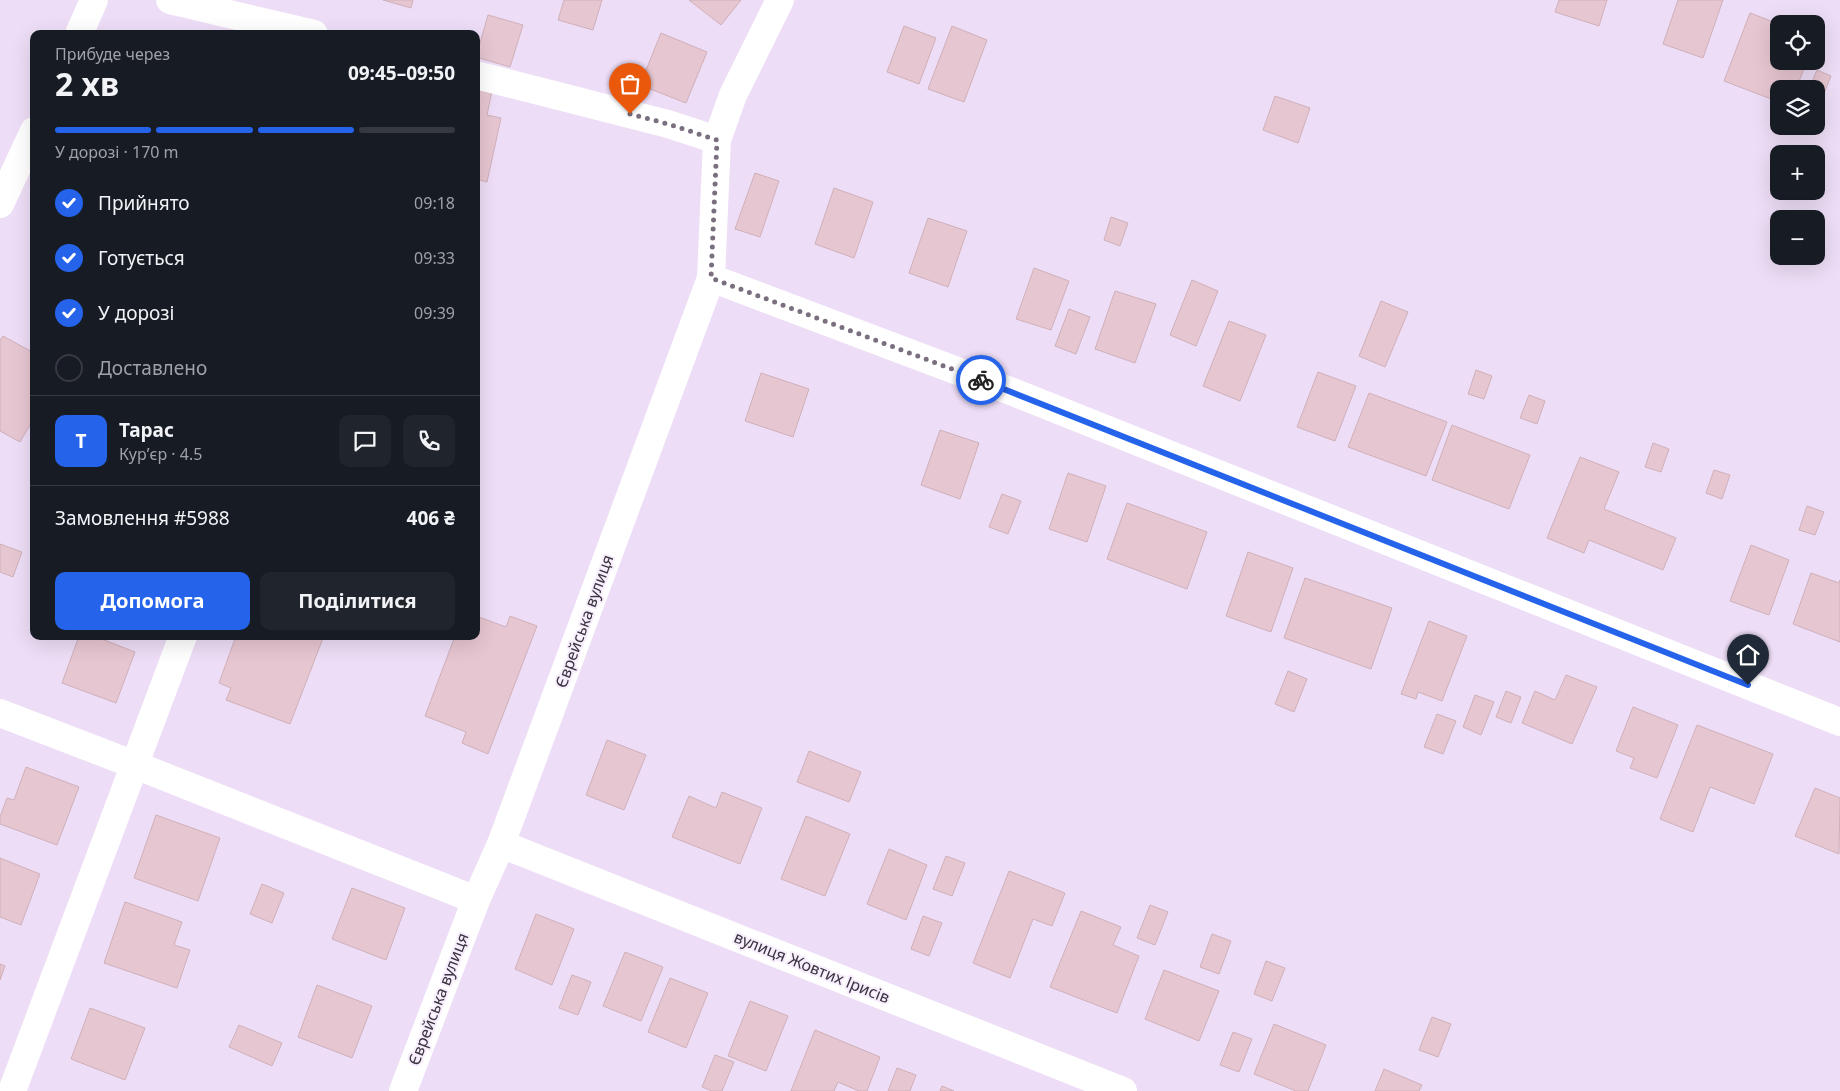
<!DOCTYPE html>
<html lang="uk">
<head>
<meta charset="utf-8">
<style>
	:root { --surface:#171b24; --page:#20242c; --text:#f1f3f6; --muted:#9ea1a6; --line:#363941; --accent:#2563eb }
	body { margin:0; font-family:"Noto Sans",sans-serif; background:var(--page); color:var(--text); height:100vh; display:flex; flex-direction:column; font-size:19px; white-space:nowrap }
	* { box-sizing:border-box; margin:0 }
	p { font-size:16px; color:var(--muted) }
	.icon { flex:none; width:28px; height:28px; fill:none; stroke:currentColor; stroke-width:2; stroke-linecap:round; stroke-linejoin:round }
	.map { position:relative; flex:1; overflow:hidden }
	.details { position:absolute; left:30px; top:30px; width:450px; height:610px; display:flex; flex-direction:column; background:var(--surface); border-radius:10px; box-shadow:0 5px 20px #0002 }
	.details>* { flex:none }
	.buttons { position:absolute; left:1770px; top:15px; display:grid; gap:10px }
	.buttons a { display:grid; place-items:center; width:55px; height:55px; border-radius:10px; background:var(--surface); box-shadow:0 5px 20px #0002; font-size:25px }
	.pin { position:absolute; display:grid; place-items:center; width:42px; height:42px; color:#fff; margin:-51px -21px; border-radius:50% 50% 50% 0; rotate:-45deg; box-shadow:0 0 5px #0007 }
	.pin .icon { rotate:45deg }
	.courier { position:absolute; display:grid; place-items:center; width:50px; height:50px; margin:-25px; border:4px solid #2563eb; border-radius:50%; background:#fff; color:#222; box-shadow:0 1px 6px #0007 }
	.headline em { font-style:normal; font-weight:700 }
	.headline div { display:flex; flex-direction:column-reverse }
	.headline { display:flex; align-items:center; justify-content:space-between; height:85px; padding:0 25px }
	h1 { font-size:32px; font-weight:700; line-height:38px }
	.bar { display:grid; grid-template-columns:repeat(4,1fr); gap:8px 5px; align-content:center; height:60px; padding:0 25px }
	.bar i { height:6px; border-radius:4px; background:var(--line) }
	.bar .selected { background:var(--accent) }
	.bar p { grid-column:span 4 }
	.line { display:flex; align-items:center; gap:12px; padding:0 25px; border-top:1px solid var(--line) }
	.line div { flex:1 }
	.round { display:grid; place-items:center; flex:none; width:52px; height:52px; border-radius:10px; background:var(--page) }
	ol { padding:0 25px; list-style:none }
	li { display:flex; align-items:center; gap:15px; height:55px }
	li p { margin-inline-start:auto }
	li .icon { padding:5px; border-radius:50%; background:var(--accent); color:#fff; stroke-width:4 }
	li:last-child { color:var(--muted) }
	li i { width:28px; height:28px; border:2px solid var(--line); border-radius:50% }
	.action { display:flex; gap:10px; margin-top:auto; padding:10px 25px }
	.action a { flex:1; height:58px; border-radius:10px; background:var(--accent); color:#fff; font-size:20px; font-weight:700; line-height:58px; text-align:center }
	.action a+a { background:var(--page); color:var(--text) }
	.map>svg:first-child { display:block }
	.building { fill:#e6c6d1; stroke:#cfb0ba }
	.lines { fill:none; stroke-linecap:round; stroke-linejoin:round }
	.minor { stroke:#fff; stroke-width:28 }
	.done { stroke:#796f7e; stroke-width:5; stroke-dasharray:0 9 }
	.route { stroke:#2563eb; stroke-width:6 }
	.labels { text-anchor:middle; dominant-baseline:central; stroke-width:4; stroke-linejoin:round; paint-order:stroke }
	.street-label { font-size:16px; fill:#3a343e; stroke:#f7edfc }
</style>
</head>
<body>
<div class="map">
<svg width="1840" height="1091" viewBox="0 0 1840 1091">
	<rect width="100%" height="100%" fill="#edddf6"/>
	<g class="building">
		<path d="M383,0H413L411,8Z"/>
		<path d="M564,0H602L593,30L558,20Z"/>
		<path d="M689,0H741L721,25Z"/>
		<path d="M1559,0H1607L1599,26L1555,12Z"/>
		<path d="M1678,0H1723L1703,58L1663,44Z"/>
		<path d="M1750,13L1779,24V61H1807L1796,89H1779V102L1724,81Z"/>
		<path d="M488,15L523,25L510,67L476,57Z"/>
		<path d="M904,26L936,38L919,84L887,72Z"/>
		<path d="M952,26L987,40L964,102L928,89Z"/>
		<path d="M661,33L707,52L686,103L640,85Z"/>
		<path d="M1817,70L1831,76L1816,113V89H1809Z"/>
		<path d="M476,87L492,91L487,115L501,118L487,182L476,179Z"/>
		<path d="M1275,96L1310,108L1298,143L1263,130Z"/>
		<path d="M755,173L779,181L760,237L735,229Z"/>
		<path d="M834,188L873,202L854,258L815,244Z"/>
		<path d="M1111,217L1128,223L1120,246L1104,240Z"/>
		<path d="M928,218L967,231L948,287L909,273Z"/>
		<path d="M1034,268L1069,281L1051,330L1016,319Z"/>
		<path d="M1192,280L1218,291L1196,346L1170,335Z"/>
		<path d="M1115,291L1156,304L1135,363L1095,349Z"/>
		<path d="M1381,301L1408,312L1385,367L1359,356Z"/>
		<path d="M1069,309L1090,317L1076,354L1055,346Z"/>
		<path d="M1229,321L1266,335L1240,401L1203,386Z"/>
		<path d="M3,336L34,353V418L20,442L0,431V340Z"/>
		<path d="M1476,370L1492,376L1484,399L1468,394Z"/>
		<path d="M1318,372L1356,386L1335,441L1297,427Z"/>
		<path d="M761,373L809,389L793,437L745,421Z"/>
		<path d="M1369,393L1447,422L1426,476L1348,447Z"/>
		<path d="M1529,395L1545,401L1537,424L1520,418Z"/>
		<path d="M1452,425L1530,455L1509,509L1432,480Z"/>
		<path d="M940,430L979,443L960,499L921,485Z"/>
		<path d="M1653,443L1669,449L1661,472L1645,467Z"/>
		<path d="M1580,457L1619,472L1604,509L1676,538L1663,570L1589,540L1584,553L1547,538Z"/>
		<path d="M1714,470L1730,475L1722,499L1706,493Z"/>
		<path d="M1068,473L1106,486L1087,542L1049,529Z"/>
		<path d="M1002,494L1021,501L1008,534L989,527Z"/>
		<path d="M1127,503L1207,532L1187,589L1107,559Z"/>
		<path d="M1807,506L1824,512L1815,535L1799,530Z"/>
		<path d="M0,544L22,552L13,577L0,572Z"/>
		<path d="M1751,545L1789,560L1769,615L1730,601Z"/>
		<path d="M1248,552L1293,568L1271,632L1226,616Z"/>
		<path d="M1811,573L1839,583L1840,580V642L1793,624Z"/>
		<path d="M1305,578L1392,608L1371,669L1284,638Z"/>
		<path d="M476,616L506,627L510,616L537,626L488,754L462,743L466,732L425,716L455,636H476Z"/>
		<path d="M1429,621L1467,636L1442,701L1418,692L1416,699L1401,694Z"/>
		<path d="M79,636H94L135,652L116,703L62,683Z"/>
		<path d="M236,636H318L323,638L290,724L226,700L231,688L219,683Z"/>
		<path d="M1288,671L1307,679L1294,712L1275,704Z"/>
		<path d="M1566,675L1597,687L1572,744L1522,723L1535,691L1555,700Z"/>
		<path d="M1506,691L1521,697L1511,723L1496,717Z"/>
		<path d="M1475,695L1494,702L1481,735L1463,727Z"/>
		<path d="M1633,707L1678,725L1657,778L1630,768L1634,758L1616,751Z"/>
		<path d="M1437,714L1456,721L1443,754L1424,747Z"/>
		<path d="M1697,725L1773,754L1754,804L1710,787L1693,832L1660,819Z"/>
		<path d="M607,740L646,755L624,810L586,795Z"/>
		<path d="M809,751L861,772L849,802L797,782Z"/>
		<path d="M26,767L79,787L57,845L0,824V817L7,798L14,800Z"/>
		<path d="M1815,788L1840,798L1839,854L1795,836Z"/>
		<path d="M722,792L762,808L740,864L672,837L689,796L716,808Z"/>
		<path d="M156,815L220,838L198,901L134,878Z"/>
		<path d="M806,816L850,834L825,896L781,879Z"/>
		<path d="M889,849L927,865L906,920L867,904Z"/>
		<path d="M946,856L965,863L952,896L933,889Z"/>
		<path d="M0,858L40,874L21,925L0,917Z"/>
		<path d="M1009,871L1065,893L1052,926L1033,919L1010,978L973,963Z"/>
		<path d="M262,884L284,893L272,923L250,914Z"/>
		<path d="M352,888L405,908L386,960L332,939Z"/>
		<path d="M125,902L182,922L174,945L190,950L177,988L104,963Z"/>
		<path d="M1150,905L1168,912L1155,945L1137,938Z"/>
		<path d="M1081,911L1121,927L1113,945L1139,956L1117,1013L1050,987Z"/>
		<path d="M536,914L574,929L552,985L515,969Z"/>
		<path d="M923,916L942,923L929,956L911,949Z"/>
		<path d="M1212,934L1231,941L1219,974L1200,967Z"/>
		<path d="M625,952L663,967L641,1021L603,1006Z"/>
		<path d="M1266,961L1285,968L1272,1001L1254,994Z"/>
		<path d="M0,964L5,966L0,980Z"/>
		<path d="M1164,970L1219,991L1199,1041L1145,1019Z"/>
		<path d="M572,975L591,982L578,1015L559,1008Z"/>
		<path d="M670,978L708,993L686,1048L648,1032Z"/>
		<path d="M317,985L372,1006L352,1058L298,1037Z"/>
		<path d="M750,1001L788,1016L766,1071L728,1056Z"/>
		<path d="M90,1008L145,1028L125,1080L71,1059Z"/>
		<path d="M1432,1017L1451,1024L1438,1057L1419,1050Z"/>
		<path d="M1274,1024L1326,1045L1308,1091H1296L1254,1074Z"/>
		<path d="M239,1025L282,1043L272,1066L229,1047Z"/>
		<path d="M815,1030L880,1057L867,1091H859L838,1082L834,1091H791Z"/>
		<path d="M1233,1032L1252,1039L1239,1072L1220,1065Z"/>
		<path d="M715,1055L734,1062L722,1091H712L702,1087Z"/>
		<path d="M897,1068L916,1075L910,1091H888Z"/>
		<path d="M1384,1069L1422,1085L1419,1091H1375Z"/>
		<path d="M942,1086L954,1091H940Z"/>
	</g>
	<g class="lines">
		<g class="minor">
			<path d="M170,0L314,34"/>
			<path d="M79,34L94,0"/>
			<path d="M476,75L668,124L717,140"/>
			<path d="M0,204L34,131"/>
			<path d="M711,278L1013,392L1840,722"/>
			<path d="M0,713L135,765L476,900"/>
			<path d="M501,844L1123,1091"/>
			<path d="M12,1091L183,636"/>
			<path d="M403,1091L476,900L501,844L711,278L717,140L733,95L780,0"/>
		</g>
	</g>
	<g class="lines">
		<path class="done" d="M630,114L668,124L717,140L711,278L981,380"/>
		<path class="route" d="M981,380L1748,685"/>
	</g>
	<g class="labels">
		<g class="street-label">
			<text transform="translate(584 621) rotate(-70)">Єврейська вулиця</text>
			<text transform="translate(812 967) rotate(22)">вулиця Жовтих Ірисів</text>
			<text transform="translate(438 999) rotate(-69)">Єврейська вулиця</text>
		</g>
	</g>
</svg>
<div class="buttons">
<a><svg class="icon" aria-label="locate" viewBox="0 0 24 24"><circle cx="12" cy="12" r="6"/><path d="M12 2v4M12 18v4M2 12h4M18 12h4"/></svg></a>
<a><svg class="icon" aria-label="layers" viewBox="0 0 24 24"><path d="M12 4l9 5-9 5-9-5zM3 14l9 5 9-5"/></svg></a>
<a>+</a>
<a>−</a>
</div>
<div class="pin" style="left:630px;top:114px;background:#ea580c"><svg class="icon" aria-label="bag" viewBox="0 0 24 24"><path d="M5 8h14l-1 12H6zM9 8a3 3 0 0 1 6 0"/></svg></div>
<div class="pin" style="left:1748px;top:685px;background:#1f2937"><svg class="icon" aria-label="home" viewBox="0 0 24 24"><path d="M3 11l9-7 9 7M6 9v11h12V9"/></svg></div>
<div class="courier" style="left:981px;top:380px"><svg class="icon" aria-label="bike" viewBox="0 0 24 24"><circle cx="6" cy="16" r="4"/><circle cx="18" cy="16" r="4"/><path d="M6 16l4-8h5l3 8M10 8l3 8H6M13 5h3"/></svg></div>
<section class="details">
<div class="headline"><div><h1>2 хв</h1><p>Прибуде через</p></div><em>09:45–09:50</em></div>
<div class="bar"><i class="selected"></i><i class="selected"></i><i class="selected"></i><i></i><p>У дорозі · 170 m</p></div>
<ol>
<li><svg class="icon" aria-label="check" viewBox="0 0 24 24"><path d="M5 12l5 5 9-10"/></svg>Прийнято<p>09:18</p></li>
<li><svg class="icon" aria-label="check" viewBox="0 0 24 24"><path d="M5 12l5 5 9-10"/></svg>Готується<p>09:33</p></li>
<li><svg class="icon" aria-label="check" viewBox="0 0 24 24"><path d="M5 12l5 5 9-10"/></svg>У дорозі<p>09:39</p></li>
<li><i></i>Доставлено</li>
</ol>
<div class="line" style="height:90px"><b class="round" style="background:var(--accent);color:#fff">Т</b><div><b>Тарас</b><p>Кур’єр · 4.5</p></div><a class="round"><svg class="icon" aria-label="chat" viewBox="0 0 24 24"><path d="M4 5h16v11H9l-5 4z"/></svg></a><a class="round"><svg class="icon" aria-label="phone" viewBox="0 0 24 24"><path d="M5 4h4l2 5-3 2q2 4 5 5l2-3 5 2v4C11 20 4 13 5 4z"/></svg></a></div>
<div class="line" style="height:65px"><div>Замовлення #5988</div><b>406 ₴</b></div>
<div class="action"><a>Допомога</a><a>Поділитися</a></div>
</section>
</div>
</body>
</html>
